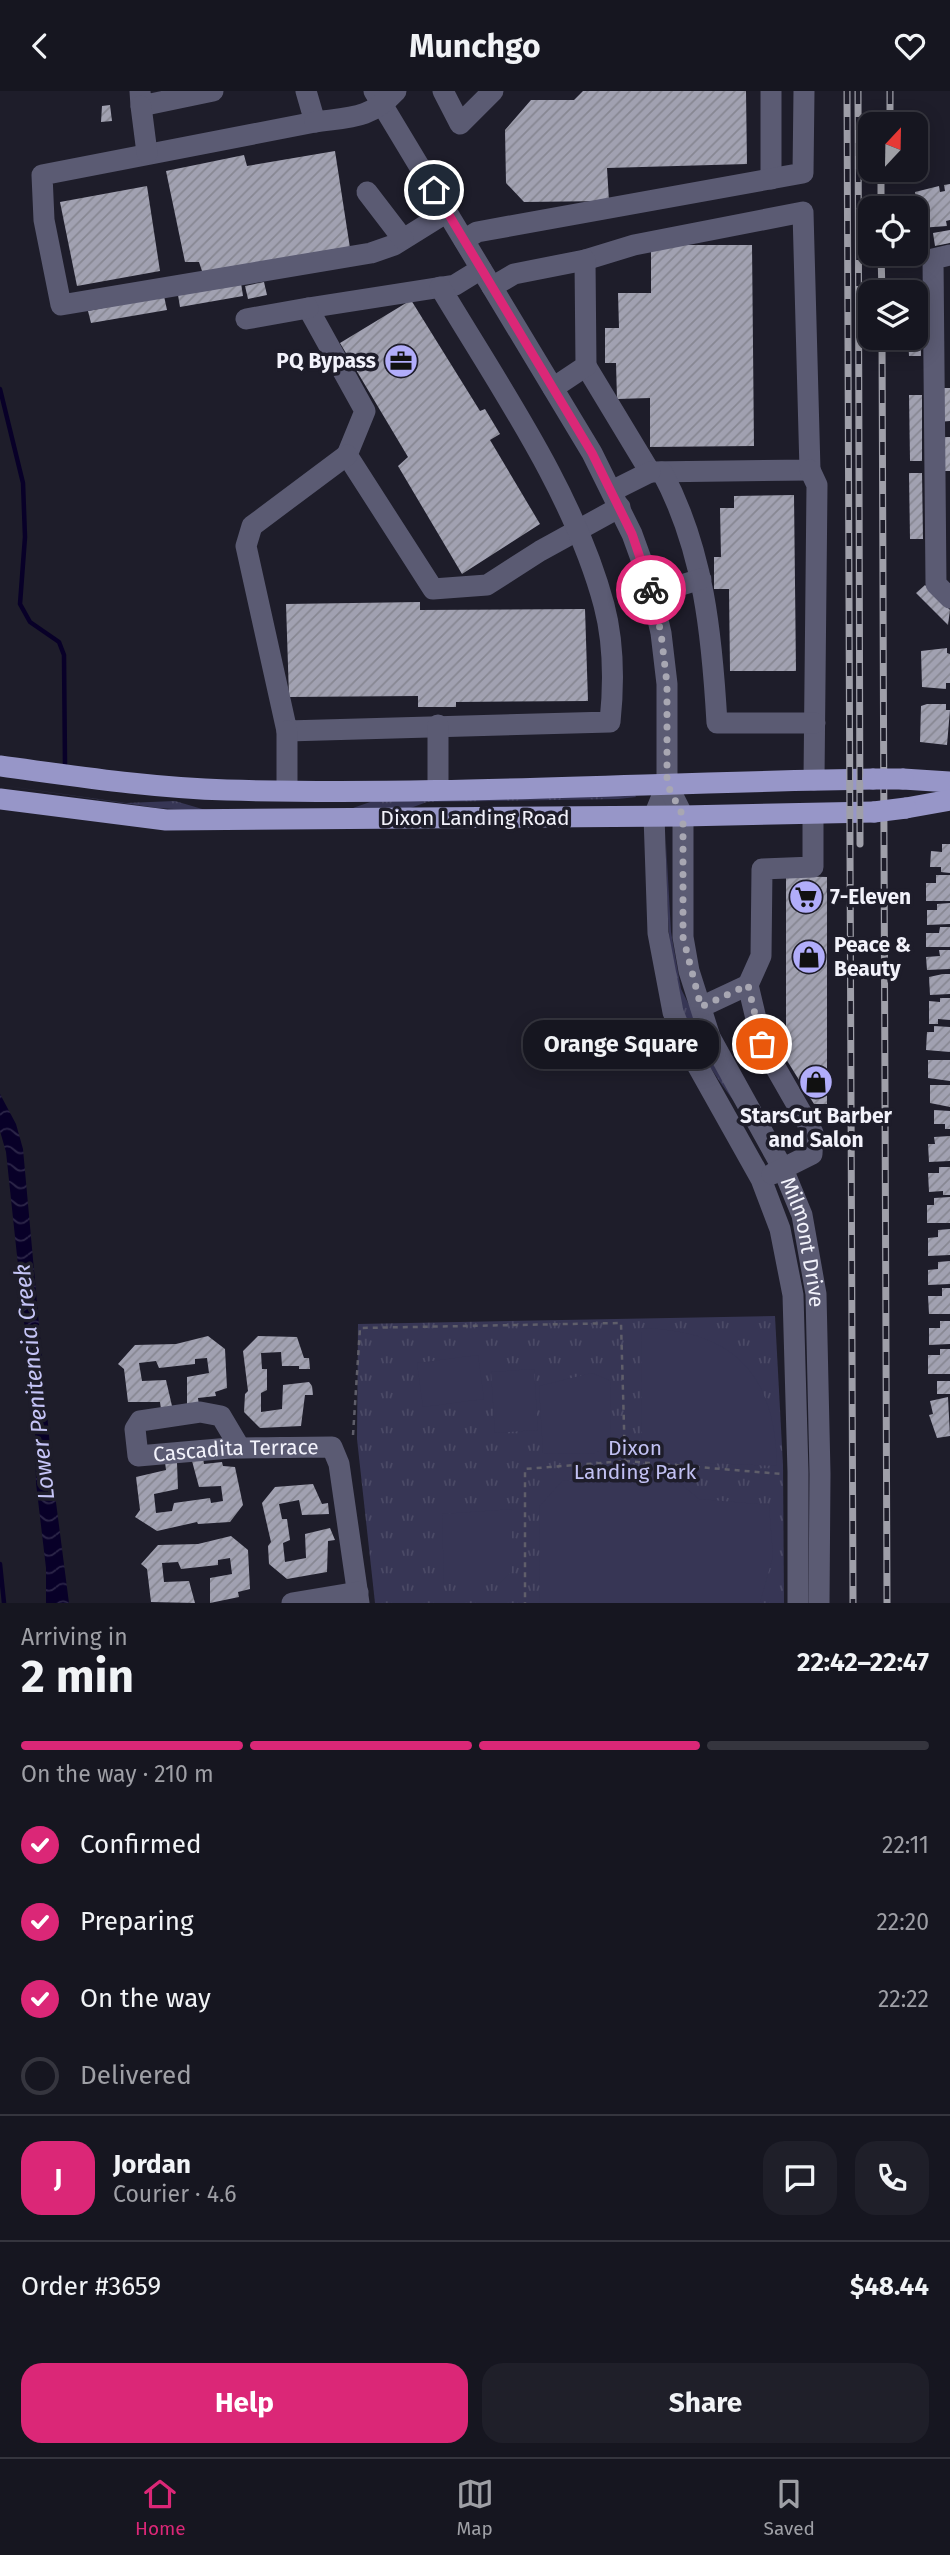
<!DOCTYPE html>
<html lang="en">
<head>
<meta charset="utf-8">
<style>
	:root { --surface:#161620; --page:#1f1f29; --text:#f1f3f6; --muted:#9e9fa5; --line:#35353e; --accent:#db2777 }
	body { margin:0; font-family:"Fira Sans",sans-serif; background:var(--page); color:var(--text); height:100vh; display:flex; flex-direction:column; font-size:26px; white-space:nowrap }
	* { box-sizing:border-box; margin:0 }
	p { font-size:23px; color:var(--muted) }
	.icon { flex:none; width:38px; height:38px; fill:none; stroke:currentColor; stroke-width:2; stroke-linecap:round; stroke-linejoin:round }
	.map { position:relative; height:1512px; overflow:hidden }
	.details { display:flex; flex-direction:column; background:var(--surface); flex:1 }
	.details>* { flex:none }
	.needle { width:46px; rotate:22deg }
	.fabs { position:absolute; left:858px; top:21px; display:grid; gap:14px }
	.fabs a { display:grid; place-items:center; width:70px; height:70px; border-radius:14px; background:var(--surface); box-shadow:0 4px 18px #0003,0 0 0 2px var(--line); font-size:35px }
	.pin { position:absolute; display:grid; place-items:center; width:60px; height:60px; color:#fff; margin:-30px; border:4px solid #fff; border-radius:50%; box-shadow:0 2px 7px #0007 }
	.courier { position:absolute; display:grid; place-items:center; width:70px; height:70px; margin:-35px; border:5px solid #db2777; border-radius:50%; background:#fff; color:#222; box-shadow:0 2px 9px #0007 }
	.bubble { position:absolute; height:49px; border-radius:21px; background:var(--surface); box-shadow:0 4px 18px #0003,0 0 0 2px var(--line); font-size:23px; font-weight:700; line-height:49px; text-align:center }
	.overview em { font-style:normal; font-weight:700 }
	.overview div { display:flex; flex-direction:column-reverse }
	.overview { display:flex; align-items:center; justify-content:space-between; height:119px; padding:0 21px }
	h1 { font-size:46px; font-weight:700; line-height:52px }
	.bar { display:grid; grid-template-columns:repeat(4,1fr); gap:10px 7px; align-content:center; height:84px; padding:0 21px }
	.bar i { height:9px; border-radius:5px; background:var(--line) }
	.bar .active { background:var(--accent) }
	.bar p { grid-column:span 4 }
	.line { display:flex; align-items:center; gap:18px; padding:0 21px; border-top:2px solid var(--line) }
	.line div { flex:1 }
	.round { display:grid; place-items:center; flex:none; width:74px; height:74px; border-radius:21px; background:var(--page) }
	ol { padding:0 21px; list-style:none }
	li { display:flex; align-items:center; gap:21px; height:77px }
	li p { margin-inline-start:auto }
	li .icon { padding:7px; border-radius:50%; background:var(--accent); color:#fff; stroke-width:4 }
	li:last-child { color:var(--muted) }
	li i { width:38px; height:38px; border:4px solid var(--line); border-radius:50% }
	.primary-button { display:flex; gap:14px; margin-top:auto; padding:14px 21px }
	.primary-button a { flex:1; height:80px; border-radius:21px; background:var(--accent); color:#fff; font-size:28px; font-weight:700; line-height:80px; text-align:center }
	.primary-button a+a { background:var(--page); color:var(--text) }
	header { display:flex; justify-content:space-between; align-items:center; height:91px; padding:0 21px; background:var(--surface); font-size:32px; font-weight:700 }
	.tabs { display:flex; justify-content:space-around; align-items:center; height:98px; border-top:2px solid var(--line); background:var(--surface); font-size:19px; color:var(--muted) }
	.tabs a { display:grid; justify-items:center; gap:4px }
	.tabs .active { color:var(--accent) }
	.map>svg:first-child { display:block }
	.grass { fill:url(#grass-tufts) }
	.garden { fill:#373655 }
	.water { fill:url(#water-waves) }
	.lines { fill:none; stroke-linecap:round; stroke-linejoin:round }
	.stream { stroke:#080028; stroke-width:4.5 }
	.building { fill:url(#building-hatch) }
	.path { stroke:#5f5e6a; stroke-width:2.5; stroke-dasharray:5 5; stroke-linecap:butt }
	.minor { stroke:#5b5b73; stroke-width:21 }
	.major { stroke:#9796c8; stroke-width:21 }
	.rail-casing { stroke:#9f9fa9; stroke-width:7 }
	.rail { stroke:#1e1d2a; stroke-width:4.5; stroke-dasharray:13; stroke-linecap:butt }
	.major-bridge { stroke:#9796c8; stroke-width:21 }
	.done { stroke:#a8a7b2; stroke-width:7; stroke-dasharray:0 12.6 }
	.route { stroke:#db2777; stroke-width:9 }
	.labels { text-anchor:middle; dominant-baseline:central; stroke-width:7; stroke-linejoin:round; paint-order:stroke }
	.poi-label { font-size:21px; font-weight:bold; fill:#f2f2fb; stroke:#1e1d2a; text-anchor:start }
	.street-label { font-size:21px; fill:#f2f2fb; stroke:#1e1d2a }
	.park-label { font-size:21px; fill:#c1c0f2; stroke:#1e1d2a }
	.water-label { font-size:23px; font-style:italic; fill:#c5c4f6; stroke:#1e1d2a }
</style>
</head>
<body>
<header><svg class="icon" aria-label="back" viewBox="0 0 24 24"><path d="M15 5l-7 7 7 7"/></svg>Munchgo<svg class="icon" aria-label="heart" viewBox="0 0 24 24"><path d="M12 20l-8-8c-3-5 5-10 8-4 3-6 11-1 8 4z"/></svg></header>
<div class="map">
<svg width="950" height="1512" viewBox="0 0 950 1512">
	<defs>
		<pattern id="grass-tufts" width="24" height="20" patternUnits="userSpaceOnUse" patternTransform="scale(1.75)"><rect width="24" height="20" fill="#373655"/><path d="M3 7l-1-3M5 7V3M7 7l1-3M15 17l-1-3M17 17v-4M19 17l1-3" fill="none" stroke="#4b4a66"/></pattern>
		<pattern id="water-waves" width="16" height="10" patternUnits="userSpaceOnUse" patternTransform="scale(1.75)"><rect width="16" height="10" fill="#080028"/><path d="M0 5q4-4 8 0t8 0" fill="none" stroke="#2c2648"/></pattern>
		<pattern id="building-hatch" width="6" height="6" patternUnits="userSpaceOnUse" patternTransform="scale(1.75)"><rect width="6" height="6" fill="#a1a1b1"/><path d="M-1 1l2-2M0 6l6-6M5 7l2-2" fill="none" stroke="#878792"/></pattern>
	</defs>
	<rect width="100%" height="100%" fill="#1e1d2a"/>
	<g class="grass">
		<path d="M0,694L126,712L175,710L209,720L157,717Z"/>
		<path d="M635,704L636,706L618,708L427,711L405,719H322L353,717L373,710Z"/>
		<path d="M666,752L671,841L681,898L749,1032C732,1006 713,984 699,957C666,895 667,819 666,752Z"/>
		<path d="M775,1225L783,1374L784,1512H375L357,1348L358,1233Z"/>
	</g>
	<g class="garden">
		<path d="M641,1237C734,1239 775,1283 777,1375L642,1369Z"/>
		<path d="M478,1264L484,1308L423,1316L417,1272Z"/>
		<path d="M534,1278L538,1339L495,1342L491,1281Z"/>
		<path d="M592,1282L611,1290L610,1352L595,1363L543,1362L539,1295Z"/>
		<path d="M671,1385L699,1408L769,1414L773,1465L760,1512H540L539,1416L562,1390Z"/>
		<path d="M512,1418V1480L499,1493H444L442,1423Z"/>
	</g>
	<path class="water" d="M0,1003L16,1033L23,1058L53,1388L69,1512H46V1477L36,1392L35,1334L6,1061L0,1040Z"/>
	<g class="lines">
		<g class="stream">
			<path d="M0,298L23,392L25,446L20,513L30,531L59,551L64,564L65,673"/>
			<path d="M0,1473L4,1512"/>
		</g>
	</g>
	<g class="building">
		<path d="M583,0H746L747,73L607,77L609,110L524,111L506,92L505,39L531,9H574Z"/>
		<path d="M110,14L112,30L101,31L102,15Z"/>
		<path d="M335,60L350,157L203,183L199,171H185L166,80L244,64L247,75Z"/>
		<path d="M950,93V129L946,130L947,135L920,137L915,101L939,95L940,101L945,100L944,94Z"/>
		<path d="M147,95L160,180L77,195L60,111Z"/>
		<path d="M950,139V152L935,155L933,142Z"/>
		<path d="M651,154H752L754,355L650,356V307L617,308L616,272H605V237H619L618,202H651Z"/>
		<path d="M264,191L267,204L248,208L245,195Z"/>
		<path d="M241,192L243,205L180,216L178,204Z"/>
		<path d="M908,199H920L921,265H909L908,247H915V201Z"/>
		<path d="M164,205L167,219L91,232L88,220Z"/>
		<path d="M411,209L480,320L485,318L500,343L490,349L540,433L462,483L398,375L408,366L340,252Z"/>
		<path d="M938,297H950V330L938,331Z"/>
		<path d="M909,304H922V370H910Z"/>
		<rect x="938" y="346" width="12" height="34"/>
		<path d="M909,382H922L923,448H910Z"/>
		<path d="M794,404L796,580H730L729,498H714V466H721L720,417H734V405Z"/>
		<path d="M925,494L950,519L948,534L916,502Z"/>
		<path d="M420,511V519L585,518L588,610L456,611V616H418V605L289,606L286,513Z"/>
		<path d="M947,557V562L950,563V592H946V598L922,596L921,560Z"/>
		<path d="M927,613H946V619H950L947,654L920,651L921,615Z"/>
		<path d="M942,753H950V782L941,781V776H930L931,760L942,761Z"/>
		<path d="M936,784H950V810H926V792H936Z"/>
		<path d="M786,785L827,786V1013H814L786,968Z"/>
		<path d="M950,812V833L927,834V819H937V813Z"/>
		<path d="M940,836H950V856H926V842H939Z"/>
		<path d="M939,859H950V878L927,879L926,866L940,865Z"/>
		<path d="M943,883H950V903L930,904L929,886Z"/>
		<path d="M940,907H950V929L938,928V933H929V910L940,911Z"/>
		<path d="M934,935L950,936V961L926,959L927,941H934Z"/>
		<path d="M928,969H950V990L928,987Z"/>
		<path d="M930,994H950V1016L930,1012Z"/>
		<path d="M934,1019L950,1020V1038H945V1033H934Z"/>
		<path d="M950,1045V1070L929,1071L928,1053H935L934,1046Z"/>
		<path d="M939,1076H950V1104H943V1100L929,1101L928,1082H939Z"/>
		<path d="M950,1106V1132H927V1114H934V1107Z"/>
		<path d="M950,1138V1164L928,1165V1147L938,1146V1139Z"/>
		<path d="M950,1170V1193L928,1194V1179L938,1178V1171Z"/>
		<path d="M942,1197H950V1223H929L928,1205H942Z"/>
		<path d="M940,1230H950V1253L929,1254V1237H940Z"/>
		<path d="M208,1245L225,1258L227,1297L215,1301L216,1305L198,1307L199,1315L187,1313V1286L209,1282L207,1267L195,1268V1273L159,1277L156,1270L139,1272L142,1290L166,1289L172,1315L161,1318L160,1311H128L124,1278L118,1273L135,1254L176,1253Z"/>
		<path d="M258,1245L297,1246L304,1267H309L310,1278H299V1275H282L281,1261L261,1262L262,1278H267V1299L261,1302V1321L282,1318L283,1294L309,1291L312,1295L313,1304H305L301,1335L260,1337L244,1321L245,1303L248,1300L243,1260Z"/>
		<path d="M940,1258H950V1283H928V1264H940Z"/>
		<rect x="937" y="1290" width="13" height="13"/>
		<path d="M948,1306L950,1345L937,1347L929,1324L933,1323L930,1310Z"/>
		<path d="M203,1366L204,1373L222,1371L223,1375L235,1376L243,1414L230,1431L198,1433L197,1431L157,1440L135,1426L140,1419L136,1386L166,1379L165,1371L177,1372L178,1398L154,1403L156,1422L172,1420L174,1412L210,1407L211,1412L223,1410L221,1395L199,1396L192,1370Z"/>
		<path d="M313,1393L322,1413L328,1412L329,1423L302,1424L299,1409L279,1413L282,1428H287L290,1449L283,1452L285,1471L306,1467L305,1443L330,1437L335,1449L328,1450L327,1481L287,1488L269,1473L268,1455L271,1451L262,1412L275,1396Z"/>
		<path d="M231,1445L248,1459L250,1498L238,1501L239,1506L210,1512V1487L232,1483L230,1467L218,1469V1474L181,1478L178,1471L162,1472L164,1491L189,1490L195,1512L151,1511L147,1478L141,1473L158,1454L198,1453Z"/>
	</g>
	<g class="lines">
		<g class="path">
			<path d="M353,1344L360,1237L621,1232L625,1370L525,1378V1512"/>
			<path d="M625,1370L782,1383"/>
		</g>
		<g class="minor">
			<path d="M140,0L141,15L213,0"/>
			<path d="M306,0L315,31L42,84L44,129L61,214L371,162L394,154L447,121"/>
			<path d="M374,0L592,362L632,443L649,490L661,542L667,593V693L654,725L658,842L673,921L687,956L761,1088L780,1138L793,1204L798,1381V1512"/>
			<path d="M443,0L460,33L493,0"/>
			<path d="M771,0V88"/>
			<path d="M141,15L147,62"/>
			<path d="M315,31C351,26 370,28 396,0"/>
			<path d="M367,101L403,148"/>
			<path d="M464,149L477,141L803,82L804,0"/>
			<path d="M950,164L933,168L936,493L950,507"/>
			<path d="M585,169L634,154L803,121L810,379L650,381L586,275"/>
			<path d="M481,178L455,194L308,217L365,320L347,364L433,498L487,494L540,460L620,416"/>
			<path d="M492,196L514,183L585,169L586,275L553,297"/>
			<path d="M246,228L308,217"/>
			<path d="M347,364L252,435L246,455L287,640L610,631C614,593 614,552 604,514C574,402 499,295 440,196"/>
			<path d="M810,379L817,394L814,689"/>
			<path d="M662,381C704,459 712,545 717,632H815"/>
			<path d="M612,400L650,381"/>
			<path d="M652,503L701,488"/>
			<path d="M438,634V698"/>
			<path d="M287,640V699"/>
			<path id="s1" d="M667,693L683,725V846L689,880L710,946L783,1078L802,1124L816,1203L820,1383L819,1512"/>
			<path d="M701,916L748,894"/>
			<path d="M772,1083L812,1063L813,1042L762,953L748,894L761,865L762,778L813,776V723"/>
			<path id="s2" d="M240,1357L221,1325L200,1321L140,1330L135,1338L138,1365L230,1357C264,1357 298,1356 332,1356L339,1373L359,1512"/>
			<path d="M292,1512L358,1501"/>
		</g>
		<g class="major">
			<path d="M0,675C75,685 151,697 227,699C442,705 658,691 873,688"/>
			<path d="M903,688L950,691"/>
			<path d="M0,708L166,729L683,725L874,721"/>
			<path d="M906,717L950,709"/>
		</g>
		<g class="rail-casing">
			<g id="rail">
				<path d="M847,0L853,1512"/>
				<path d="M858,0L860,753"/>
				<path d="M890,0V33"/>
				<path d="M881,79V117"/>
				<path d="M881,163L882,201"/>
				<path d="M882,247L887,1512"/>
			</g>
		</g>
		<use href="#rail" class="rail"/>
		<g class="major-bridge">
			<path d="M873,688H903"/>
			<path d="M874,721L906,717"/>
		</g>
	</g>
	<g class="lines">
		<path class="done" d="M651,499L661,542L667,593V693L683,725V846L701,916L748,894L762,953"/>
		<path class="route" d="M434,99L592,362L632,443L651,499"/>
	</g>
	<defs>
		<g id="office-disc" transform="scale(1.75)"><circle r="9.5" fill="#b1adfa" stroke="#1e1d2a"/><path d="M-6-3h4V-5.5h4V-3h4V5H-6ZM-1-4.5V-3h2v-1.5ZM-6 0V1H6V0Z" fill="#111"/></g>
		<g id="supermarket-disc" transform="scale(1.75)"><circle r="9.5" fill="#b1adfa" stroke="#1e1d2a"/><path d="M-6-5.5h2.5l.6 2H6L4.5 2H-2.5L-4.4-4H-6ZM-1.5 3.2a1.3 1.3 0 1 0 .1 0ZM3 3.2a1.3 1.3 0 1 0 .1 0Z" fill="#111"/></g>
		<g id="shop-disc" transform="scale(1.75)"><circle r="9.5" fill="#b1adfa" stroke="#1e1d2a"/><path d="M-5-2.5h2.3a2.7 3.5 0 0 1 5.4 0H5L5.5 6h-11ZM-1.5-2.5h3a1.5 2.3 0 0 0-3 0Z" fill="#111"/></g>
	</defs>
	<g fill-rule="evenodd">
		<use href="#office-disc" x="401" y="270"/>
		<use href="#supermarket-disc" x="806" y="806"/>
		<use href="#shop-disc" x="809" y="866"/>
		<use href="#shop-disc" x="816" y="991"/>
	</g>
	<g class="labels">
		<g class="poi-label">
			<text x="376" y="270" text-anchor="end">PQ Bypass</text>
			<text x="830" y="806">7-Eleven</text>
			<text x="834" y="854">Peace &amp;<tspan x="834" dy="24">Beauty</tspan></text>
			<text x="816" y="1025" text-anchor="middle">StarsCut Barber<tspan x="816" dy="24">and Salon</tspan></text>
		</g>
		<g class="street-label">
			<text x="475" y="727">Dixon Landing Road</text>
			<text stroke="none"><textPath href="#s1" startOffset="488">Milmont Drive</textPath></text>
			<text stroke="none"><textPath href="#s2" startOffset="254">Cascadita Terrace</textPath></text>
		</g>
		<g class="park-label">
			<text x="635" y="1357">Dixon<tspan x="635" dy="24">Landing Park</tspan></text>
		</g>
		<g class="water-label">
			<text transform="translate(34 1291) rotate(-96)">Lower Penitencia Creek</text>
		</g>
	</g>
</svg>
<div class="fabs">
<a><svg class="needle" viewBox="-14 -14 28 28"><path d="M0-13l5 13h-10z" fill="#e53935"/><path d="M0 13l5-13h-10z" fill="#9e9fa5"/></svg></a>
<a><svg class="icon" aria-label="locate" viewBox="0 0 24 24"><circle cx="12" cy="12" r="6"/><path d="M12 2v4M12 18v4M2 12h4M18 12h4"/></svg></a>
<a><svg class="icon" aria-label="layers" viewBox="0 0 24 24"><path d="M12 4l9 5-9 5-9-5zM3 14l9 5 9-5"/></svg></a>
</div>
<div class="pin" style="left:762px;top:953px;background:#ea580c"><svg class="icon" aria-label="bag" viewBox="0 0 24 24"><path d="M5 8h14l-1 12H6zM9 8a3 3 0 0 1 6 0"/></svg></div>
<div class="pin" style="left:434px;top:99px;background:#1f2937"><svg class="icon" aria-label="home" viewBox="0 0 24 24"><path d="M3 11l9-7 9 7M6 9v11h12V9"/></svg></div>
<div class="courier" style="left:651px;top:499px"><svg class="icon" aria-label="bike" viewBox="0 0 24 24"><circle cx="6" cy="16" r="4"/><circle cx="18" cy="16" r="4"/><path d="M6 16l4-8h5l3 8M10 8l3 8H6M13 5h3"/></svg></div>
<div class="bubble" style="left:523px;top:929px;width:196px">Orange Square</div>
</div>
<section class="details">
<div class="overview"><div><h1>2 min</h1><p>Arriving in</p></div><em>22:42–22:47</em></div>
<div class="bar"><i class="active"></i><i class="active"></i><i class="active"></i><i></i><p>On the way · 210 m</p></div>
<ol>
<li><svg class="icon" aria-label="check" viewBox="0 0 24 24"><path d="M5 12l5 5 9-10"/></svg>Confirmed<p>22:11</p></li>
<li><svg class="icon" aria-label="check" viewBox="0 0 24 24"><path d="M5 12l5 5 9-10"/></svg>Preparing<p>22:20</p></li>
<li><svg class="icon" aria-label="check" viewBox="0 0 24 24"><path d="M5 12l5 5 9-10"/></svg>On the way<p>22:22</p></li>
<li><i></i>Delivered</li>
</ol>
<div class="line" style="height:126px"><b class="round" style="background:var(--accent);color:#fff">J</b><div><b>Jordan</b><p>Courier · 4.6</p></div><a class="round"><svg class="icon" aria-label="chat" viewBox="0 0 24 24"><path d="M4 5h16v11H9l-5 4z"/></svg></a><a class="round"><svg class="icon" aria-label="phone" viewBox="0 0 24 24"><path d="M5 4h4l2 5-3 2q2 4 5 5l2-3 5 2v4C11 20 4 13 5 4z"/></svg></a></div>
<div class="line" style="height:91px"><div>Order #3659</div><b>$48.44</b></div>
<div class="primary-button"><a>Help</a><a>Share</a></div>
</section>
<nav class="tabs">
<a class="active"><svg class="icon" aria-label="home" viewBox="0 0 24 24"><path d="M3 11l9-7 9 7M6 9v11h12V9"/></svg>Home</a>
<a><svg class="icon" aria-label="map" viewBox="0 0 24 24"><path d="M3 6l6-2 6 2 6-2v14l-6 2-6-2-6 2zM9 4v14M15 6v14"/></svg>Map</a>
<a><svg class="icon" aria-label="saved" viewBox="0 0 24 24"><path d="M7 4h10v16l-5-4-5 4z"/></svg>Saved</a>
</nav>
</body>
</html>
